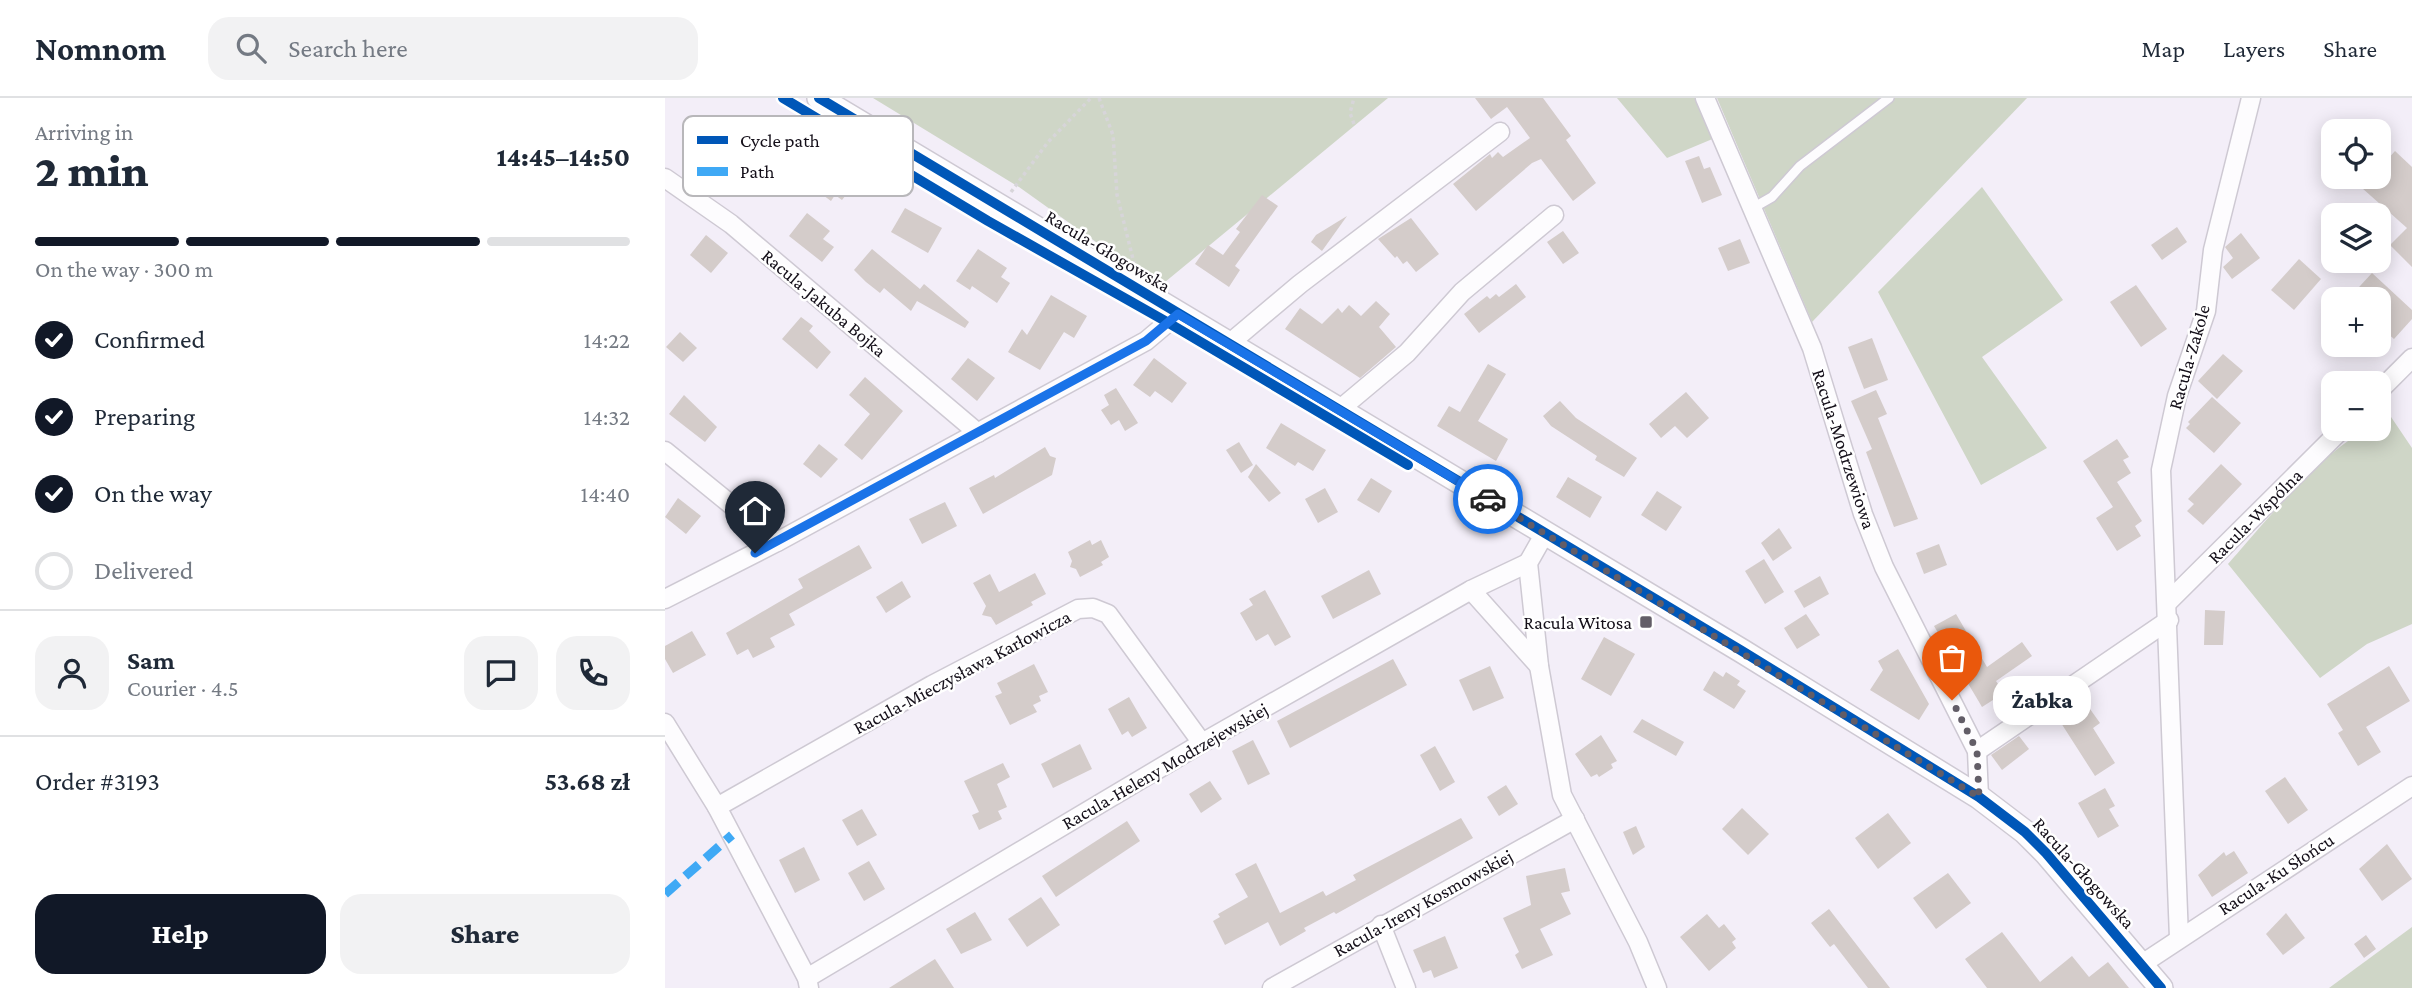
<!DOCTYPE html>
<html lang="en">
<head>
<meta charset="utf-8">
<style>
	:root { --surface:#fff; --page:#f2f2f3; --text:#1f2937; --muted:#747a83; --line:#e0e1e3; --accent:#111827 }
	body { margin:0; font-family:"Crimson Pro",serif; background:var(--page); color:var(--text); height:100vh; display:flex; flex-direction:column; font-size:26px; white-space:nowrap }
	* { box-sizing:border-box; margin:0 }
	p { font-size:23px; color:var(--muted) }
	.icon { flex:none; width:38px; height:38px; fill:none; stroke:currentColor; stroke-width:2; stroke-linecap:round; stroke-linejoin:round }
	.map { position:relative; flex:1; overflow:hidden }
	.drawer { display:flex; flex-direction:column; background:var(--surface); width:665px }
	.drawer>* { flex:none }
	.fabs { position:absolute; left:1656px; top:21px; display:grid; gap:14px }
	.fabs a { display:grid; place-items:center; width:70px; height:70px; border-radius:14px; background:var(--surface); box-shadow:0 4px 18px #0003; font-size:35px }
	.pin { position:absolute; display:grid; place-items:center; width:60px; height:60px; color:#fff; margin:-72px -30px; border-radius:50% 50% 50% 0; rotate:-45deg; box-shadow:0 0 7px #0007 }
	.pin .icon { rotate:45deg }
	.courier { position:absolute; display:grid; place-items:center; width:70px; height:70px; margin:-35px; border:5px solid #1a73e8; border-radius:50%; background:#fff; color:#222; box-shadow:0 2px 9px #0007 }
	.bubble { position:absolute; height:49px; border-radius:21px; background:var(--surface); box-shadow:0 4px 18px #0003; font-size:23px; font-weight:800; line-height:49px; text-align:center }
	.head em { font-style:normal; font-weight:800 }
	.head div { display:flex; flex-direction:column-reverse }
	.head { display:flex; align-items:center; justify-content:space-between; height:119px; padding:0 35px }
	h1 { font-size:46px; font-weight:800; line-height:52px }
	.bar { display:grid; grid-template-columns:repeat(4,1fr); gap:10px 7px; align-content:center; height:84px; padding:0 35px }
	.bar i { height:9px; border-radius:5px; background:var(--line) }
	.bar .active { background:var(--accent) }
	.bar p { grid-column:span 4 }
	.line { display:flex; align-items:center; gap:18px; padding:0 35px; border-top:2px solid var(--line) }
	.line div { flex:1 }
	.round { display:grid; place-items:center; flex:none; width:74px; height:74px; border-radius:21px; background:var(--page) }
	ol { padding:0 35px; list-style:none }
	li { display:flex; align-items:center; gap:21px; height:77px }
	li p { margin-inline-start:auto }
	li .icon { padding:7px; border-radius:50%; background:var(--accent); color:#fff; stroke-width:4 }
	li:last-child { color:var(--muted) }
	li i { width:38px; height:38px; border:4px solid var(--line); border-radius:50% }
	.primary-button { display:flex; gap:14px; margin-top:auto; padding:14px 35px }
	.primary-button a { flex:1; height:80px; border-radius:21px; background:var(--accent); color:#fff; font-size:28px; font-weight:800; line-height:80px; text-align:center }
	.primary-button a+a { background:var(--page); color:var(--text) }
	header { display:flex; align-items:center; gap:42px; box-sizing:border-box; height:98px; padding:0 35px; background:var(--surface); border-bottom:2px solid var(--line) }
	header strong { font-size:33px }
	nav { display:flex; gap:38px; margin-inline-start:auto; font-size:24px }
	.search { width:490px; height:63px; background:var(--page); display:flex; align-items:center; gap:18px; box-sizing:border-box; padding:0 24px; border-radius:21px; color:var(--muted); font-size:26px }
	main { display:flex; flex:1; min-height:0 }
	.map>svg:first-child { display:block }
	.green { fill:#cfd6c7 }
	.building { fill:#d4ccca }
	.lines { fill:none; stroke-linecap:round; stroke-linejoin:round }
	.service-casing { stroke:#cec9d3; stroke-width:12 }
	.minor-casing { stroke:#cec9d3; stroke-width:21 }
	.tertiary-casing { stroke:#cec9d3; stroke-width:26 }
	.path { stroke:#d7d5d9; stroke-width:3.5; stroke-dasharray:3.5 3.5; stroke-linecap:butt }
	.service { stroke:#fdfcfe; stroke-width:9 }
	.minor { stroke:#fdfcfe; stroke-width:18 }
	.tertiary { stroke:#fdfcfe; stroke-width:23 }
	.quiet { stroke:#3fa9f5; stroke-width:9; stroke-dasharray:18 9; stroke-linecap:butt }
	.cycleway-casing { stroke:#fff; stroke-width:15 }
	.cycleway { stroke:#0057b8; stroke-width:10 }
	.done { stroke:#625d67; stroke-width:7; stroke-dasharray:0 12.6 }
	.route { stroke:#1a73e8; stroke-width:9 }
	.poi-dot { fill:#625d67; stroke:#fff; stroke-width:2.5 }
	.labels { text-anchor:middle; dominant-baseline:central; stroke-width:5; stroke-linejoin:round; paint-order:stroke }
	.street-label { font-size:19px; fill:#140f19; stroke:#fff }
	.poi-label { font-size:19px; fill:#140f19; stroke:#fff; text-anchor:end }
	.key { fill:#fff; stroke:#b8b7ba; stroke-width:2 }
	.key-label { font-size:19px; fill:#140f19 }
</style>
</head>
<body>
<header>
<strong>Nomnom</strong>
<div class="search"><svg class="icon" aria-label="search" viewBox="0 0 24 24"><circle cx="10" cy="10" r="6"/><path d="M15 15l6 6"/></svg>Search here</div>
<nav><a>Map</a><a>Layers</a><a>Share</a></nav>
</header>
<main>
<section class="drawer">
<div class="head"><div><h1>2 min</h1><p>Arriving in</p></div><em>14:45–14:50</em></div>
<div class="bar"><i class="active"></i><i class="active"></i><i class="active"></i><i></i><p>On the way · 300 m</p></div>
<ol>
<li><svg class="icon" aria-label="check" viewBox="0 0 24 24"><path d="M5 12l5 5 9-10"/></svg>Confirmed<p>14:22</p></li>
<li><svg class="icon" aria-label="check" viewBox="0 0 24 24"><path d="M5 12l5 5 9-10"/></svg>Preparing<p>14:32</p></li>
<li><svg class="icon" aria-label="check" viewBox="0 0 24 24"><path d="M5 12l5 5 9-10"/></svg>On the way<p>14:40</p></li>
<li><i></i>Delivered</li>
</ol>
<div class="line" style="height:126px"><a class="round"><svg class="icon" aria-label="person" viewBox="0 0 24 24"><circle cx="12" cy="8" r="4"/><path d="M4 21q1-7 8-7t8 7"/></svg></a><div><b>Sam</b><p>Courier · 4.5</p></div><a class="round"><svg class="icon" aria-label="chat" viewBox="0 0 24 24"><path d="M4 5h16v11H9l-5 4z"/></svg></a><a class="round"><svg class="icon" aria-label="phone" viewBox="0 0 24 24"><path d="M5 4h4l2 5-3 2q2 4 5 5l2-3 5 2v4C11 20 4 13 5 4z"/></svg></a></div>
<div class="line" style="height:91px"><div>Order #3193</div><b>53.68 zł</b></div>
<div class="primary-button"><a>Help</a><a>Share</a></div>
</section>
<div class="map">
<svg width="1747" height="890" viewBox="0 0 1747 890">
	<rect width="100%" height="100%" fill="#f3eef8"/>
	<g class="green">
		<path d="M208,0H723L494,189L354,89Z"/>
		<path d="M952,0H1040L1057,37L1002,60Z"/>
		<path d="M1052,0H1362L1147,224Z"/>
		<path d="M1317,89L1398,202L1317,259L1382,350L1316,387L1213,194Z"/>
		<path d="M1722,313L1747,350V526L1702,546L1655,580L1563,466C1592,434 1673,331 1713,331V320Z"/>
		<path d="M1747,829V890H1664Z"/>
	</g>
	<g class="building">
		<path d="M810,0H878L906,38L901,42L931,85L908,103L876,61L867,65L811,113L788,86L825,56L827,60L833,54L838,59L865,40L842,9L826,21Z"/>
		<path d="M1730,53L1747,69V169L1725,147L1742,130L1697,90L1707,79H1713V72Z"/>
		<path d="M1034,58L1039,71L1045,69L1057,97L1037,105L1020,63Z"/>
		<path d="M162,60L194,80L177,102L170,97L166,103L143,86Z"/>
		<path d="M597,97L613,108L570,168L575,172L564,189L530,166L543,147L558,157L575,134L571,131Z"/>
		<path d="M240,110L277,130L263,155L226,134Z"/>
		<path d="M142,115L165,133L158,141L169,149L157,164L124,138Z"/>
		<path d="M682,118L657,153L646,144L651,137Z"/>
		<path d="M746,120L774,156L751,174L742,163L738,166L732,158L730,160L713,141Z"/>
		<path d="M1512,129L1522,144L1497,162L1486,147Z"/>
		<path d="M898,133L914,155L898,166L882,144Z"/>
		<path d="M1576,135L1595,160L1567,181L1558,169L1568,160L1560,149Z"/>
		<path d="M41,137L63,155L46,175L25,157Z"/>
		<path d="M1075,141L1085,165L1063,173L1053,150Z"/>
		<path d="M207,151L255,191L259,186L304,224L300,230L252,203L246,213L219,190L215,195L201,184L189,172Z"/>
		<path d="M313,151L342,170L336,179L345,185L332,205L307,188L305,192L291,183Z"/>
		<path d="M1634,161L1656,181L1629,212L1606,192Z"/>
		<path d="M1707,175L1747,212V221L1729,241L1713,227V201H1683Z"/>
		<path d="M851,186L861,199L814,235L799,216L822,198L825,201L831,196L834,199Z"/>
		<path d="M1471,187L1502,231L1476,249L1445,204Z"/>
		<path d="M386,197L422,218L409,240L399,234L375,272L343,254L357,231L362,237Z"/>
		<path d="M711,203L725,216L714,229L731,249L695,280L620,231L635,210L657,226L673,210L677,215L684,207L696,218Z"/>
		<path d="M136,219L148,228L144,233L166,254L152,271L117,241Z"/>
		<path d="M15,234L32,250L18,264L1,249Z"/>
		<path d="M1207,240L1223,282L1199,291L1183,249Z"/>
		<path d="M1558,256L1578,273L1552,301L1533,283Z"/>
		<path d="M303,260L330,280L312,303L286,281Z"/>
		<path d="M489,260L522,285L507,305L490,293L485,299L468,287Z"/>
		<path d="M823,266L841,276L813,323L843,341L831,363L772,328L784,308L795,314Z"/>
		<path d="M200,279L238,313L197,362L179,347L205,316L184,297Z"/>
		<path d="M451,290L473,325L460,333L454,322L446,327L436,312L444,307L439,297Z"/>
		<path d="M1211,292L1222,316L1213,320L1253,421L1229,429L1201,354L1207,351L1186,303Z"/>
		<path d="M1021,294L1044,320L1022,340L1010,328L996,340L984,326Z"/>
		<path d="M19,297L52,329L40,344L4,316Z"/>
		<path d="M1547,299L1576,325L1549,355L1521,330L1525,326L1523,324Z"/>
		<path d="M895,303L911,320L972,360L959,379L930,362L932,358L886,328L878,318Z"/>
		<path d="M616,325L661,352L648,373L633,364L630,368L601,350Z"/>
		<path d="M1452,341L1464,359L1458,362L1466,375L1452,384L1477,423L1470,428L1476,438L1452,453L1431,420L1448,409L1418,363Z"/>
		<path d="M574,344L588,367L576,375L561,352Z"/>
		<path d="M154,346L173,361L156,380L138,366Z"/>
		<path d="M380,349L385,358L391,360L387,377L318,416L304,390L329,377L330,380Z"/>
		<path d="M591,366L616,395L604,404L583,379Z"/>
		<path d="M1556,366L1577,386L1538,427L1522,413L1529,406L1523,401Z"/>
		<path d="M903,379L937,399L925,420L891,399Z"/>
		<path d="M706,380L727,393L714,415L692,402Z"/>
		<path d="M660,390L673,414L653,425L640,401Z"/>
		<path d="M992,393L1017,409L1001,433L976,417Z"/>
		<path d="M13,400L36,418L21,436L0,419Z"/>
		<path d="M280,404L292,428L257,446L244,421Z"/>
		<path d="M1114,430L1127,450L1108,463L1096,445Z"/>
		<path d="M425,442L427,447L436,442L444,459L436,464L438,467L415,479L411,471L405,469L407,463L403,454Z"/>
		<path d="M1274,446L1282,467L1259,476L1251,455Z"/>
		<path d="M194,447L207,470L124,516L130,527L105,540L110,549L88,560L83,551L72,557L61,535L138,490L133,481Z"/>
		<path d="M1099,461L1119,494L1100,506L1080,473Z"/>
		<path d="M704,472L716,496L668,521L656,498Z"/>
		<path d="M370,475L381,496L366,504L368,507L331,527L326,519L317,517L321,508L308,485L325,476L334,494Z"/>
		<path d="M1155,478L1164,496L1139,510L1129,493Z"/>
		<path d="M237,483L246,499L221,515L211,499Z"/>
		<path d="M600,492L626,539L610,548L603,536L591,543L575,515L588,507L584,501Z"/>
		<path d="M1540,512L1560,513L1558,547H1539Z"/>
		<path d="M1141,516L1155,537L1132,551L1119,530Z"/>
		<path d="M1291,516L1322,569L1357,544L1367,558L1331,583L1339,595L1317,609L1269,528Z"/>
		<path d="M27,533L41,557L8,575L0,561V548Z"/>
		<path d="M939,539L970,556L946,598L916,581Z"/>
		<path d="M1233,551L1264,606L1254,622L1205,592L1218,572L1213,563Z"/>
		<path d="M728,561L742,587L625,650L612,623Z"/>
		<path d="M369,566L383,594L374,598L376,603L368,607L372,614L345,627L330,598L337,595L332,585Z"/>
		<path d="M825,568L839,600L808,613L794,582Z"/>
		<path d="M1724,568L1745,603L1701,629L1716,654L1693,668L1673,635L1678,632L1662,606Z"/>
		<path d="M1049,573L1058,579L1061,574L1075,583L1072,587L1081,593L1069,611L1038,592Z"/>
		<path d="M1415,597L1435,625L1428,630L1450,665L1430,678L1389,614Z"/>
		<path d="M464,599L482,630L467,639L463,633L457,637L443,611Z"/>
		<path d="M977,621L1019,644L1011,658L968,634Z"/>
		<path d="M936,637L952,663L946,666L948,670L934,679L932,676L926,679L910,656Z"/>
		<path d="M1354,638L1364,651L1337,672L1326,657Z"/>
		<path d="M588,642L605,676L583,687L567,653Z"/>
		<path d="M415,646L427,671L388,690L376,666Z"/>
		<path d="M770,648L790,684L775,693L755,657Z"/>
		<path d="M338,665L345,679L332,686L342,709L333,713L337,721L314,732L307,717L314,714L299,683Z"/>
		<path d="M1620,679L1643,712L1623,726L1600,693Z"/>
		<path d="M545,683L557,701L536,715L524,696Z"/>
		<path d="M841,687L853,706L834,718L822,699Z"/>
		<path d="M1440,690L1450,708L1444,711L1454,728L1433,740L1413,705Z"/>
		<path d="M1077,710L1104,736L1083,757L1057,731Z"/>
		<path d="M197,711L212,737L192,748L177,722Z"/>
		<path d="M1223,715L1246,745L1213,771L1190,740Z"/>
		<path d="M796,720L808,740L671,816L669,814L639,830L641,833L615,848L603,824L560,847L548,823L555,819L553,816L583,799L570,776L591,765L615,815L658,793L661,798L691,782L688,777Z"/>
		<path d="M462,723L475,743L391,799L377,778Z"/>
		<path d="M971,728L980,749L968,757L958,734Z"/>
		<path d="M1722,746L1747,781L1717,803L1694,771Z"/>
		<path d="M139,749L155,782L130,795L114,762Z"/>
		<path d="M1569,753L1583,775L1547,799L1533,777L1559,754L1561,758Z"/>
		<path d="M204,763L220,791L199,803L183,775Z"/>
		<path d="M900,770L905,793L896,795L906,816L875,831L888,857L857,871L850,857L854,854L838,820L866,807L861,778Z"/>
		<path d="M1283,775L1306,805L1271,831L1248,800Z"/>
		<path d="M376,799L395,827L362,849L343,821Z"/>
		<path d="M1164,811L1225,890H1203L1169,846L1165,849L1146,825Z"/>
		<path d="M310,814L327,842L296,856L281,831Z"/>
		<path d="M1621,815L1640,840L1618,857L1601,836Z"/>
		<path d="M1042,816L1054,830L1059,826L1071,841L1067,844L1071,850L1044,873L1015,839Z"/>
		<path d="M1337,834L1375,884L1407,858L1424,879L1443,864L1464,890H1322L1300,861Z"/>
		<path d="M1701,837L1711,851L1699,860L1689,846Z"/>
		<path d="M780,838L793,870L769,880L766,872L758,875L748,852Z"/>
		<path d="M270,861L289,890H224Z"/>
	</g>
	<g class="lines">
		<g class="service-casing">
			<path id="service" d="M1086,111L1107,99L1135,68L1224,0"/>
		</g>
		<g class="minor-casing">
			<g id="minor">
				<path d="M1040,0L1147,250L1198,416L1219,469L1312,653L1314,699"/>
				<path d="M0,80L66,126L313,335"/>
				<path d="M565,245L635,186L835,34"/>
				<path d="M1713,294L1747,260"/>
				<path d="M674,312L742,255L797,194L889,117"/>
				<path d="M0,353L112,444"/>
				<path d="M880,435L863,465L874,568L897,697L973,844L992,890"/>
				<path d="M806,492L874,568"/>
				<path d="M0,501L112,444L481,243L513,216"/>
				<path d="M1503,504L1677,331"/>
				<path d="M0,625L52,709L142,880L144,890"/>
				<path d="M1312,653L1504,522"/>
				<path d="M52,709L267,587L413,511L428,510L443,516L537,645"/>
				<path d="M716,827L741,890"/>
				<path d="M1514,840L1496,372L1512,298L1541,213L1548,152L1586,0"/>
				<path d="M1477,866L1747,688"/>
				<path d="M142,880L537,645L806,492L863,465"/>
				<path d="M607,890L910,721"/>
			</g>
		</g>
		<g class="tertiary-casing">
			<path id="tertiary" d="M154,0L1077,553L1314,699L1360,734L1381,755L1496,890"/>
		</g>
		<g class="path">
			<path d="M434,0L448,37L452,97L469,165"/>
			<path d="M689,26L685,15L689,0"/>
			<path d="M346,94L383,44L426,0"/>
		</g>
		<use href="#service" class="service"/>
		<use href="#minor" class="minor"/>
		<use href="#tertiary" class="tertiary"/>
		<path class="quiet" d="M0,796L67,737"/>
		<g class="cycleway-casing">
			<g id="cycleway">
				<path d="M118,0L323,123L502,224L743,367"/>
				<path d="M154,0L1077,553L1314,699L1360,734L1381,755L1496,890"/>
			</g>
		</g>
		<use href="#cycleway" class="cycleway"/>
	</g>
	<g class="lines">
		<path class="done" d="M823,401L1314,699L1312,653L1287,602"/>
		<path class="route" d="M90,455L481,243L513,216L823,401"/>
	</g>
	<rect class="poi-dot" x="974" y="517" width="14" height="14" rx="3.5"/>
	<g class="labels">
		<g class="street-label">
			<text transform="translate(443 153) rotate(31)">Racula-Głogowska</text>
			<text transform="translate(159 205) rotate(40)">Racula-Jakuba Bojka</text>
			<text transform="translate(1524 259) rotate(-74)">Racula-Zakole</text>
			<text transform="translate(1179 351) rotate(72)">Racula-Modrzewiowa</text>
			<text transform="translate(1590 418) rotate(-45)">Racula-Wspólna</text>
			<text transform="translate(297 574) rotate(-28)">Racula-Mieczysława Karłowicza</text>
			<text transform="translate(500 668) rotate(-30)">Racula-Heleny Modrzejewskiej</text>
			<text transform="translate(1419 775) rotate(48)">Racula-Głogowska</text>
			<text transform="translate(1611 776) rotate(-33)">Racula-Ku Słońcu</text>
			<text transform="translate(758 805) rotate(-29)">Racula-Ireny Kosmowskiej</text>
		</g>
		<g class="poi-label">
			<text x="967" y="524">Racula Witosa</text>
		</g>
	</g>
	<rect x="18" y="18" width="230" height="80" rx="10" class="key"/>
	<rect x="32" y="38" width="31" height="8" fill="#0057b8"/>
	<rect x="32" y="69" width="31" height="9" fill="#3fa9f5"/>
	<g class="key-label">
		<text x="75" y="49">Cycle path</text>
		<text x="75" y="80">Path</text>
	</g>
</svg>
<div class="fabs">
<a><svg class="icon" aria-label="locate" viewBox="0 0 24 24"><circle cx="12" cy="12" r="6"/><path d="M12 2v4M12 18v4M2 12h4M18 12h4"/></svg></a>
<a><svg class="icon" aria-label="layers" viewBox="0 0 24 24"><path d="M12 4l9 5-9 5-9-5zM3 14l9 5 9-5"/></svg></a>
<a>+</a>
<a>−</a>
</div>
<div class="pin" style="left:1287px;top:602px;background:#ea580c"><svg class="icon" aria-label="bag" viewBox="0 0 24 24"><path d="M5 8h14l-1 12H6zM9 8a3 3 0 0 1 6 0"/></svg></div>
<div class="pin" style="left:90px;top:455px;background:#1f2937"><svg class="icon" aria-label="home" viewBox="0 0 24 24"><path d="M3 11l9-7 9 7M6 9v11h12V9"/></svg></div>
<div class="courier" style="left:823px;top:401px"><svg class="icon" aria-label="car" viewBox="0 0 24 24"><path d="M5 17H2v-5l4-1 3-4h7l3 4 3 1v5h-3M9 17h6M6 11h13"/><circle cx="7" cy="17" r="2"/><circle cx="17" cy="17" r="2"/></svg></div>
<div class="bubble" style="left:1328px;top:578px;width:98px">Żabka</div>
</div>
</main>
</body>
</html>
